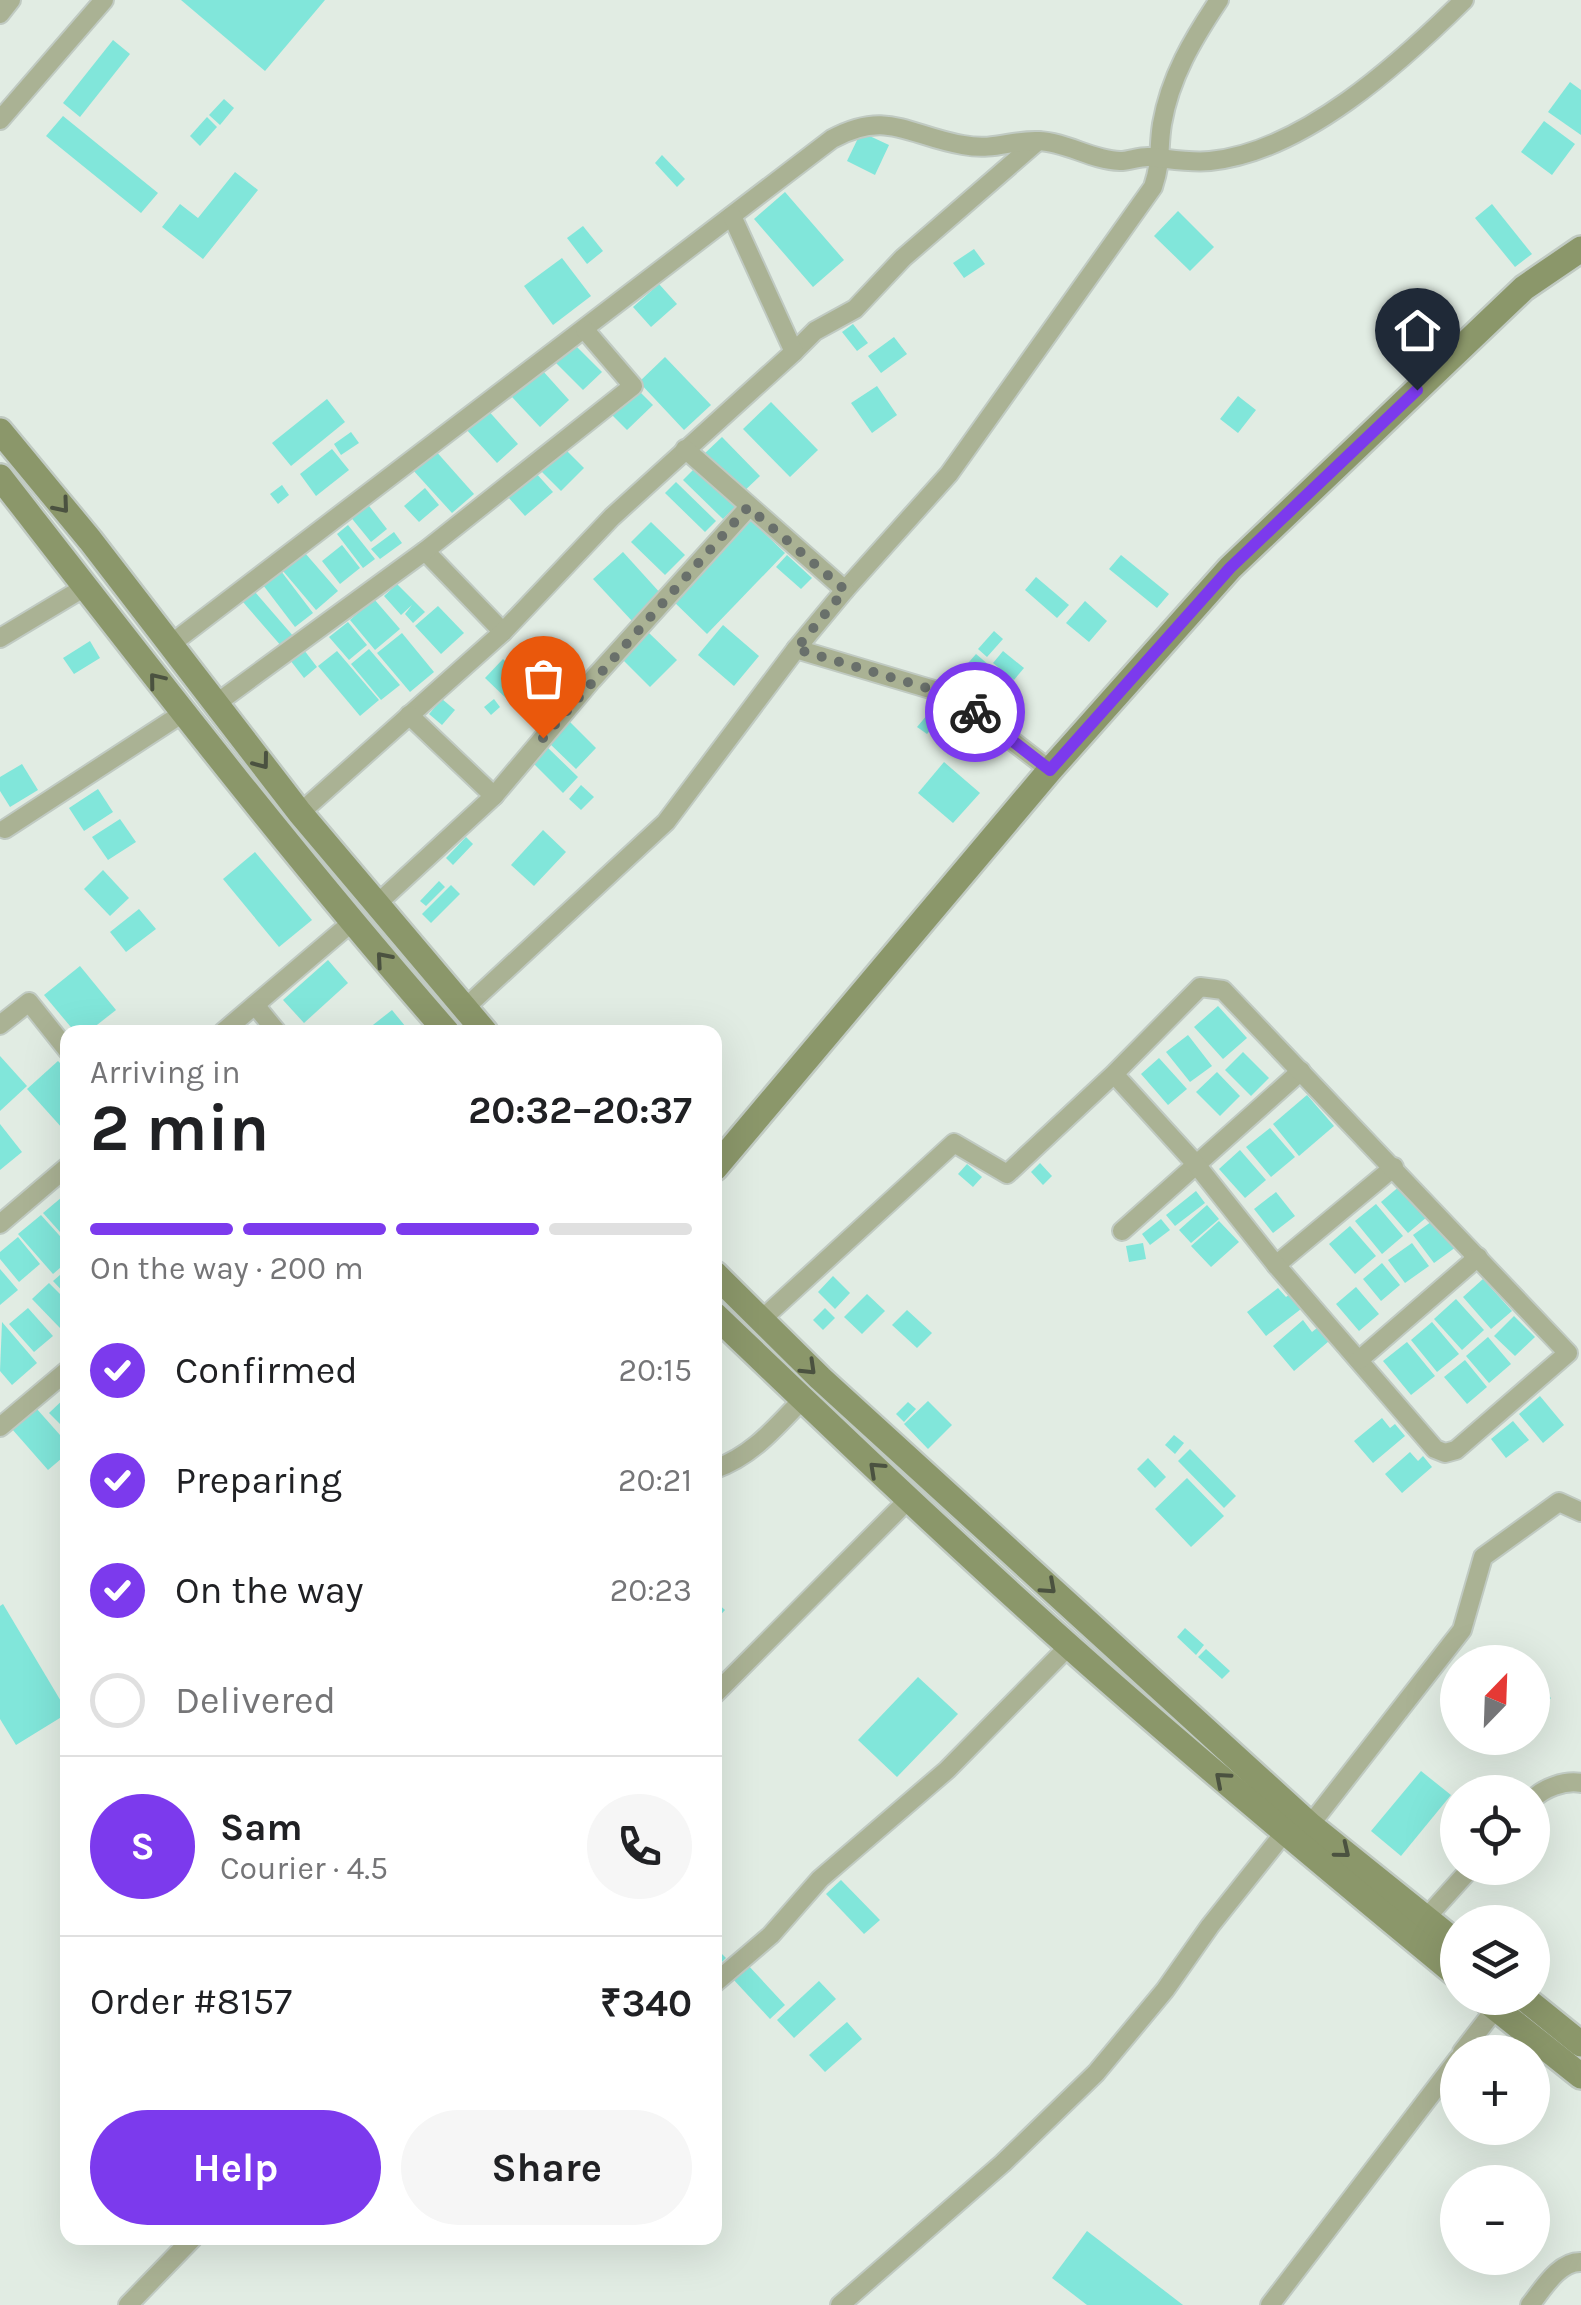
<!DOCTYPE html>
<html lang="en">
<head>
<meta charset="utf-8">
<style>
	:root { --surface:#fff; --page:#f6f6f6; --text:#202124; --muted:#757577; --line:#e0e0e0; --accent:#7c3aed }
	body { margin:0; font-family:Karla,sans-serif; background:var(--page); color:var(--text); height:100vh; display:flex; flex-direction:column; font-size:38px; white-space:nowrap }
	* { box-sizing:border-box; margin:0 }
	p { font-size:32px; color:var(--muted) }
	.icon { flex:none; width:55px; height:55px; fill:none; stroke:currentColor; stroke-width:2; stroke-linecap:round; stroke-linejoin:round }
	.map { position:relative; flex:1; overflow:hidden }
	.side { position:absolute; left:60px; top:1025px; width:662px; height:1220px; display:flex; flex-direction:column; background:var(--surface); border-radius:20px; box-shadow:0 10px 40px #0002 }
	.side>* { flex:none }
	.needle { width:65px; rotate:23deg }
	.tools { position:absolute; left:1440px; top:1645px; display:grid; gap:20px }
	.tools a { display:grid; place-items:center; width:110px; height:110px; border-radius:50%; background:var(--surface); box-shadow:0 10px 40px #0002; font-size:50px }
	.pin { position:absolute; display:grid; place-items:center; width:85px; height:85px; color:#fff; margin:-102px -42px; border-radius:50% 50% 50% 0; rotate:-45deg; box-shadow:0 0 10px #0007 }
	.pin .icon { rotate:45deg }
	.courier { position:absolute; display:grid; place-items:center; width:100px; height:100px; margin:-50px; border:8px solid #7c3aed; border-radius:50%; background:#fff; color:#222; box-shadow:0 2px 12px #0007 }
	.headline em { font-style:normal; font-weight:700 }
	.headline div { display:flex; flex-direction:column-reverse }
	.headline { display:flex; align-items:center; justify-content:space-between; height:170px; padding:0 30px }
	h1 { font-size:65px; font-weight:700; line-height:75px }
	.bar { display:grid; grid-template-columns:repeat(4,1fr); gap:15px 10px; align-content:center; height:120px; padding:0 30px }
	.bar i { height:12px; border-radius:8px; background:var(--line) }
	.bar .active { background:var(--accent) }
	.bar p { grid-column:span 4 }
	.line { display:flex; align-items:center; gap:25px; padding:0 30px; border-top:2px solid var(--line) }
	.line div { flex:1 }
	.round { display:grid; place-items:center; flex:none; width:105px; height:105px; border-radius:52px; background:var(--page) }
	ol { padding:0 30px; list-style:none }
	li { display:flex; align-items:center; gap:30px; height:110px }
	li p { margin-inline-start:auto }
	li .icon { padding:10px; border-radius:50%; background:var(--accent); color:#fff; stroke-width:4 }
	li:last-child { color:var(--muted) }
	li i { width:55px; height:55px; border:5px solid var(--line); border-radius:50% }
	.primary-button { display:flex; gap:20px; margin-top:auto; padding:20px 30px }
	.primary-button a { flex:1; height:115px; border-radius:60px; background:var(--accent); color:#fff; font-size:40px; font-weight:700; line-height:115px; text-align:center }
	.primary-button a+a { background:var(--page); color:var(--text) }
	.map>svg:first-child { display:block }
	.building { fill:#81e6da }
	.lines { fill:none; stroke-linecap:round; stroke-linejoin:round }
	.street-casing { stroke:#c0cac2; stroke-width:22 }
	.secondary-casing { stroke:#c0cac2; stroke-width:30 }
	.street { stroke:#aab294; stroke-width:18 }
	.secondary { stroke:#8b976a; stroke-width:25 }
	.oneway { stroke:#4b5240 }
	.done { stroke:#69706b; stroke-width:10; stroke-dasharray:0 18 }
	.route { stroke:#7c3aed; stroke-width:12 }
</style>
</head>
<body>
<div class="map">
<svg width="1581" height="2305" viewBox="0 0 1581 2305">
	<rect width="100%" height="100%" fill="#e1ece3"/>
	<g class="building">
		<path d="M181,0H325L265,71Z"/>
		<path d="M113,40L130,54L80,117L63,103Z"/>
		<path d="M1570,82L1581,90V135L1548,112Z"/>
		<path d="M224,99L234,108L220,125L209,115Z"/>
		<path d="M63,116L158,193L141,213L46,136Z"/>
		<path d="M207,117L217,127L200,146L190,136Z"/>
		<path d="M1544,121L1575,144L1552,175L1521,152Z"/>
		<path d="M861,132L889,145L875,175L847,161Z"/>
		<path d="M662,155L685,179L677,187L655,163Z"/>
		<path d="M235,172L258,190L203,259L162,227L180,204L198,218Z"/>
		<path d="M785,192L844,260L813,287L754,219Z"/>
		<path d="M1492,204L1532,254L1515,267L1475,218Z"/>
		<path d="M1178,211L1214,247L1190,271L1154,236Z"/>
		<path d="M583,226L603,251L587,264L567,238Z"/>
		<path d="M974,249L985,264L964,278L953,263Z"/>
		<path d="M562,258L591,296L553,325L524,286Z"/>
		<path d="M659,284L677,304L651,327L633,307Z"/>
		<path d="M853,324L868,343L857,351L842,332Z"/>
		<path d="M894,337L907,354L881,373L868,356Z"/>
		<path d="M574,344L602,372L583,390L556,363Z"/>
		<path d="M665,357L711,405L684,430L639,382Z"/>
		<path d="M542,370L569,400L540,427L512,397Z"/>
		<path d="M877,386L897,415L872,433L851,403Z"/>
		<path d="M636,388L653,405L627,430L610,413Z"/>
		<path d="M1238,396L1256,410L1238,433L1220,419Z"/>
		<path d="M327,399L345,422L291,466L272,443Z"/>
		<path d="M771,402L818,450L790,477L743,429Z"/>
		<path d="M486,408L518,444L497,463L465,428Z"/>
		<path d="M351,432L359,443L341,455L334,444Z"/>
		<path d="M722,437L760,476L740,495L702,456Z"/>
		<path d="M561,445L584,468L561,491L538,468Z"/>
		<path d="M332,449L349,470L316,496L300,474Z"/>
		<path d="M434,449L474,494L452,513L412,469Z"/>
		<path d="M697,466L736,506L723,519L683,480Z"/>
		<path d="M535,472L553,492L525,516L507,496Z"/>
		<path d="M676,482L716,521L705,532L665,493Z"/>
		<path d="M282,485L289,495L278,504L270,494Z"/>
		<path d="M425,488L439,505L419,522L404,506Z"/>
		<path d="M366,502L387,529L371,542L349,515Z"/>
		<path d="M749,518L785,553L707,634L670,598Z"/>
		<path d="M651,522L685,555L665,575L631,542Z"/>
		<path d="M348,525L375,559L363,568L337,534Z"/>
		<path d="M394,532L402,543L380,559L371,549Z"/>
		<path d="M342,545L360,568L340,584L322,561Z"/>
		<path d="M623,552L662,595L632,621L593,579Z"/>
		<path d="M305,553L338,591L316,610L283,571Z"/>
		<path d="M787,555L812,578L801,589L776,567Z"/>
		<path d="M1121,555L1169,594L1157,608L1109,569Z"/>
		<path d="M281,571L313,613L295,627L263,585Z"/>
		<path d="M1036,577L1069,605L1057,618L1025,590Z"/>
		<path d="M397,584L425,612L413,623L405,614L412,605L401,615L384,596Z"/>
		<path d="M255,592L294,637L282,647L243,602Z"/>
		<path d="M374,599L400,629L375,650L350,620Z"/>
		<path d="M1085,601L1107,621L1089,642L1066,623Z"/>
		<path d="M438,606L464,633L441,654L415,626Z"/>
		<path d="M348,622L367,645L349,660L329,637Z"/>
		<path d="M723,625L759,656L734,686L698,655Z"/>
		<path d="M994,631L1003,639L987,657L978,649Z"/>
		<path d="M402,633L434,672L410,692L377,653Z"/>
		<path d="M649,633L677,660L650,687L623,660Z"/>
		<path d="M90,641L100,658L74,674L63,658Z"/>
		<path d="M369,649L400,685L381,700L351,664Z"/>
		<path d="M304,650L317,667L304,678L290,660Z"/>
		<path d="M337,651L379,700L360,716L318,666Z"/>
		<path d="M1003,651L1024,668L1014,680L993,663Z"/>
		<path d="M976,654L989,665L968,689L955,678Z"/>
		<path d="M503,659L552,707L534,725L485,678Z"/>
		<path d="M442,699L455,710L442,725L429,714Z"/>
		<path d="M494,699L500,707L491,715L484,707Z"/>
		<path d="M928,714L937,722L927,734L917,727Z"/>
		<path d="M568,720L596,748L576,769L547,741Z"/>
		<path d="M547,747L578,777L563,793L532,762Z"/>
		<path d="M944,762L980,793L953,823L918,793Z"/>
		<path d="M22,764L38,790L10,807L0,791V777Z"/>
		<path d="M581,785L594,797L581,810L569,799Z"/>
		<path d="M98,789L113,812L84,831L69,808Z"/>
		<path d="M120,819L136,842L108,860L92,837Z"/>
		<path d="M543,830L566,852L534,886L511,865Z"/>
		<path d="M466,837L473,844L453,865L446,858Z"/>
		<path d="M255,852L312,920L279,947L223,879Z"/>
		<path d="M103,870L129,898L110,916L84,889Z"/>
		<path d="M439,881L445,887L426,906L420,901Z"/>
		<path d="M451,885L460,894L431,923L422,914Z"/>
		<path d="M139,909L156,929L126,952L110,932Z"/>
		<path d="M328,960L348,983L304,1023L283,1000Z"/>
		<path d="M80,966L116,1010L88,1032H75L44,995Z"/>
		<path d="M1218,1006L1247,1038L1223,1059L1194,1027Z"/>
		<path d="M392,1010L410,1032H364Z"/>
		<path d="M1188,1035L1212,1066L1190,1082L1166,1052Z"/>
		<path d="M1243,1052L1269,1078L1251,1096L1225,1070Z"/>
		<path d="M0,1056L27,1086L0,1111Z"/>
		<path d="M1159,1058L1187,1089L1168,1105L1141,1074Z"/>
		<path d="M58,1061L68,1071V1124L63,1129L27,1089Z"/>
		<path d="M1217,1072L1240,1096L1220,1116L1196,1092Z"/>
		<path d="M1307,1095L1334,1126L1299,1156L1273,1124Z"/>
		<path d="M0,1124L22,1152L0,1170Z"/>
		<path d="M1270,1128L1295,1157L1271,1177L1246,1147Z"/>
		<path d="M1240,1150L1266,1180L1245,1198L1219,1169Z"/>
		<path d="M1040,1163L1052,1176L1043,1185L1031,1172Z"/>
		<path d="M967,1164L982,1177L973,1187L958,1174Z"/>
		<path d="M1401,1185L1428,1216L1408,1233L1381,1202Z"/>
		<path d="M1196,1191L1205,1203L1175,1226L1166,1215Z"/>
		<path d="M68,1192V1241L43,1213Z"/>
		<path d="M1276,1192L1295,1216L1273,1233L1254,1209Z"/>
		<path d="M1376,1204L1403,1236L1382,1254L1355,1221Z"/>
		<path d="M1207,1205L1219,1219L1191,1243L1179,1230Z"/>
		<path d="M41,1215L68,1245V1261L53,1274L18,1234Z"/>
		<path d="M1161,1219L1170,1230L1150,1245L1142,1234Z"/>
		<path d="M1435,1219L1456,1247L1434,1263L1413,1235Z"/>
		<path d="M1219,1221L1239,1242L1211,1267L1191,1246Z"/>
		<path d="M1350,1226L1376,1256L1355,1274L1329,1244Z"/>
		<path d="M18,1237L40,1264L19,1282L0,1259V1252Z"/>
		<path d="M1143,1243L1146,1259L1129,1262L1126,1246Z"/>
		<path d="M1412,1243L1429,1266L1405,1283L1388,1260Z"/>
		<path d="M1382,1263L1400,1285L1381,1301L1363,1279Z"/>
		<path d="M68,1268V1297L53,1281Z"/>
		<path d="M0,1269L18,1290L0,1305Z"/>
		<path d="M833,1276L850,1293L835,1309L818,1292Z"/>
		<path d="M1483,1279L1512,1311L1491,1329L1463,1297Z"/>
		<path d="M49,1283L68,1302V1321L60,1328L32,1299Z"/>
		<path d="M1356,1287L1379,1314L1359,1331L1336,1304Z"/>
		<path d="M1278,1288L1286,1297L1290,1294L1301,1309L1266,1336L1247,1312Z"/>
		<path d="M867,1294L885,1311L862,1334L844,1317Z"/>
		<path d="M1456,1299L1484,1330L1462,1350L1434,1319Z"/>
		<path d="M28,1308L53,1336L34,1352L9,1324Z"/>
		<path d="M825,1308L835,1318L823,1330L813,1320Z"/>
		<path d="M907,1310L932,1333L917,1348L892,1325Z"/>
		<path d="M1514,1316L1535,1337L1515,1356L1494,1336Z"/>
		<path d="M1303,1320L1312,1332L1317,1328L1329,1341L1294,1371L1273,1346Z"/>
		<path d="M2,1322L37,1363L12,1385L0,1371Z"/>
		<path d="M1432,1322L1459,1354L1437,1372L1411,1340Z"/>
		<path d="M1488,1337L1511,1364L1489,1383L1466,1356Z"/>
		<path d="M1407,1342L1435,1376L1411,1395L1383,1361Z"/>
		<path d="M1465,1360L1487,1387L1467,1404L1444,1377Z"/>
		<path d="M68,1395V1432L49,1413Z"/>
		<path d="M1540,1396L1564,1425L1543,1443L1519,1414Z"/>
		<path d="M928,1401L952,1425L928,1449L904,1424Z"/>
		<path d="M908,1402L916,1409L904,1422L896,1414Z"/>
		<path d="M36,1408L68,1444V1453L48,1470L12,1429Z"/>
		<path d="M1382,1418L1390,1428L1395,1424L1405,1436L1373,1463L1354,1441Z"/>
		<path d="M1513,1421L1529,1440L1506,1458L1491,1439Z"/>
		<path d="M1174,1435L1184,1443L1175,1454L1165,1445Z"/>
		<path d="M1190,1449L1236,1496L1224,1508L1178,1461Z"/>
		<path d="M1410,1452L1418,1461L1423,1456L1432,1467L1402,1493L1385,1474Z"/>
		<path d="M1148,1458L1166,1477L1155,1488L1137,1469Z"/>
		<path d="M1187,1478L1224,1516L1191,1547L1155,1509Z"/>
		<path d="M715,1601L725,1610L715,1621Z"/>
		<path d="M3,1604L68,1713L16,1745L0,1719V1606Z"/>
		<path d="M1185,1628L1204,1645L1196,1655L1177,1637Z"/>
		<path d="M1206,1649L1230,1671L1222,1679L1198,1657Z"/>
		<path d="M918,1677L958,1714L897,1777L858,1740Z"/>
		<path d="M1532,1683L1551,1698L1532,1720Z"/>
		<path d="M1421,1771L1451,1795L1401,1856L1371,1831Z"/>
		<path d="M841,1880L880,1920L864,1934L826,1894Z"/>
		<path d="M715,1947L726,1958L715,1969Z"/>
		<path d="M747,1964L785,2005L770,2019L732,1978Z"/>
		<path d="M819,1981L836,1999L794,2038L777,2020Z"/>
		<path d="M847,2022L862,2039L825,2072L809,2055Z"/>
		<path d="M1087,2231L1183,2305H1087L1052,2278Z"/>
	</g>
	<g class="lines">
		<g class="street-casing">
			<g id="street">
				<path d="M0,14L11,0"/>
				<path d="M0,120L104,0"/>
				<path d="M794,352L815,331L855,309L903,258L1038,141"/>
				<path d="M425,551L503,632"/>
				<path d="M845,590L949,474L1153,187C1162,160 1158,149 1162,124C1170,77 1193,39 1219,0"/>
				<path d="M0,638L85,587"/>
				<path d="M171,644L832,139C887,109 909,136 963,145C995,151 1010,140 1038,141C1067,142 1091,160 1120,161C1130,161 1140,156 1150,157C1170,159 1190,163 1210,161C1303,152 1400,63 1464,0"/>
				<path d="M796,649L954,696L1050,770"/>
				<path d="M217,703L425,551L633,386L585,330"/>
				<path d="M494,796L592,680L749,507"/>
				<path d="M300,813L503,632L612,517L794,352L732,216"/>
				<path d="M5,829L183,713"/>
				<path d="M378,903L494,796L409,715"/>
				<path d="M255,1005L277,1032"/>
				<path d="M466,1007L666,822L796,649L845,590L685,449"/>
				<path d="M0,1025L29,1002L68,1051"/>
				<path d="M223,1032L351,923"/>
				<path d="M0,1224L68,1166"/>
				<path d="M1122,1231L1301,1071"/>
				<path d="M1276,1265L1394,1167"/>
				<path d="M761,1320L954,1143L1007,1174L1114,1074L1195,1163L1276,1265L1435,1449L1445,1453L1456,1450L1568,1353L1223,990L1200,987L1114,1074"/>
				<path d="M1359,1360L1478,1257"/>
				<path d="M0,1427L68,1370"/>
				<path d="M715,1469C752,1456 775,1428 802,1400"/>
				<path d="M715,1694L909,1499"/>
				<path d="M1532,1800C1543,1788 1565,1780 1581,1783"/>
				<path d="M1310,1825L1462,1630L1483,1557L1559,1502L1581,1512"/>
				<path d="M1426,1918L1471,1868"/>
				<path d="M715,1983L771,1935L820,1879L947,1770L1069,1646"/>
				<path d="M1462,2052L1496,2008"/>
				<path d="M128,2305L193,2238"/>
				<path d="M840,2305L1003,2163L1096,2073L1165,1990L1210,1926L1284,1833"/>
				<path d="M1270,2305L1458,2059"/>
				<path d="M1530,2305C1543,2289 1559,2261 1581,2262"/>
			</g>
		</g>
		<g class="secondary-casing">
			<g id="secondary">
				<path d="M0,431L90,540L300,813L485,1032"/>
				<path d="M0,477C146,665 291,854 447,1032"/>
				<path d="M715,1168L1050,770L1230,568L1524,288L1581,249"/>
				<path d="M715,1274L820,1378L1310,1825L1458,1944"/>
				<path d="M715,1315C832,1427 949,1539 1070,1647C1197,1760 1327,1868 1458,1976"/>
				<path d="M1483,1998L1581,2076"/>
				<path d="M1524,1998L1581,2044"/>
			</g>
		</g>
		<use href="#street" class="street"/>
		<use href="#secondary" class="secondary"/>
	</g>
	<defs><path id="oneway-chevron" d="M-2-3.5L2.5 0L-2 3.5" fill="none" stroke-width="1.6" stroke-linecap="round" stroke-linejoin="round" transform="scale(2.5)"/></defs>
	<g class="oneway">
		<use href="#oneway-chevron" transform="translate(62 506) rotate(50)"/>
		<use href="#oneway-chevron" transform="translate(156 680) rotate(-129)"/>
		<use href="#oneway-chevron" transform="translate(262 762) rotate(53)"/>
		<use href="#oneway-chevron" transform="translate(383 959) rotate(-131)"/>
		<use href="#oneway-chevron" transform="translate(809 1368) rotate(44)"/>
		<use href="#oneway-chevron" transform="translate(876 1469) rotate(-137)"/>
		<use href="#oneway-chevron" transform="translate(1049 1587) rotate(42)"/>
		<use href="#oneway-chevron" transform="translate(1222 1779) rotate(-139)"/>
		<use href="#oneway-chevron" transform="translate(1343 1851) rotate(39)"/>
	</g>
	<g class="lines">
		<path class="done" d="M543,738L748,507L845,590L796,649L954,696L975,712"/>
		<path class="route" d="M975,712L1050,770L1230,568L1417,390"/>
	</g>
</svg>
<div class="tools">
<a><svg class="needle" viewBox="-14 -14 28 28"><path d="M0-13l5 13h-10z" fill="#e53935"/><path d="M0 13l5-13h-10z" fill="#757577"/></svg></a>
<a><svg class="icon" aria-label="locate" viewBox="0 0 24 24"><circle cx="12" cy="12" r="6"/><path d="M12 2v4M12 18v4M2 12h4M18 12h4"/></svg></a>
<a><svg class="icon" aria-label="layers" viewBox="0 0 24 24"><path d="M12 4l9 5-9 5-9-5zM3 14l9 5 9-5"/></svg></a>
<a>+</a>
<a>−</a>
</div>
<div class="pin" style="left:543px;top:738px;background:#ea580c"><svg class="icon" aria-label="bag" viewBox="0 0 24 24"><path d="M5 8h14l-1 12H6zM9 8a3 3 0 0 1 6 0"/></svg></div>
<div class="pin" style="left:1417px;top:390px;background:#1f2937"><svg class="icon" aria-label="home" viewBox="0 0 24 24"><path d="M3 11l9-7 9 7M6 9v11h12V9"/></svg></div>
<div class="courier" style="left:975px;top:712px"><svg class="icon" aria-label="bike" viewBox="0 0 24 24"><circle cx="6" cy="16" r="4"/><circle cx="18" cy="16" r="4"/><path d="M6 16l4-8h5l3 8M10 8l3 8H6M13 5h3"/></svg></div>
<section class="side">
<div class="headline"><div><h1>2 min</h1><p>Arriving in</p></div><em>20:32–20:37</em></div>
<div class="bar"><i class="active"></i><i class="active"></i><i class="active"></i><i></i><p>On the way · 200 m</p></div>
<ol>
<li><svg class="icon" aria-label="check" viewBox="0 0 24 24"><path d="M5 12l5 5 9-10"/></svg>Confirmed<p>20:15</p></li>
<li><svg class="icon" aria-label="check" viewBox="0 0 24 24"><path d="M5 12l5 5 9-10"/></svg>Preparing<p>20:21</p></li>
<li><svg class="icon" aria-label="check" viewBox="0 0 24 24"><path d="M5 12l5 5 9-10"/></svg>On the way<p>20:23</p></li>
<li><i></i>Delivered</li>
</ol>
<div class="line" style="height:180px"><b class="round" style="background:var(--accent);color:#fff">S</b><div><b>Sam</b><p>Courier · 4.5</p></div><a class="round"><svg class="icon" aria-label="phone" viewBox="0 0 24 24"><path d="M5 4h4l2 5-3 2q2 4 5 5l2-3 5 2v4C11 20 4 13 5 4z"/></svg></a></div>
<div class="line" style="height:130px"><div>Order #8157</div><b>₹340</b></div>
<div class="primary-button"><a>Help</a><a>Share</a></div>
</section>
</div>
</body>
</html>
